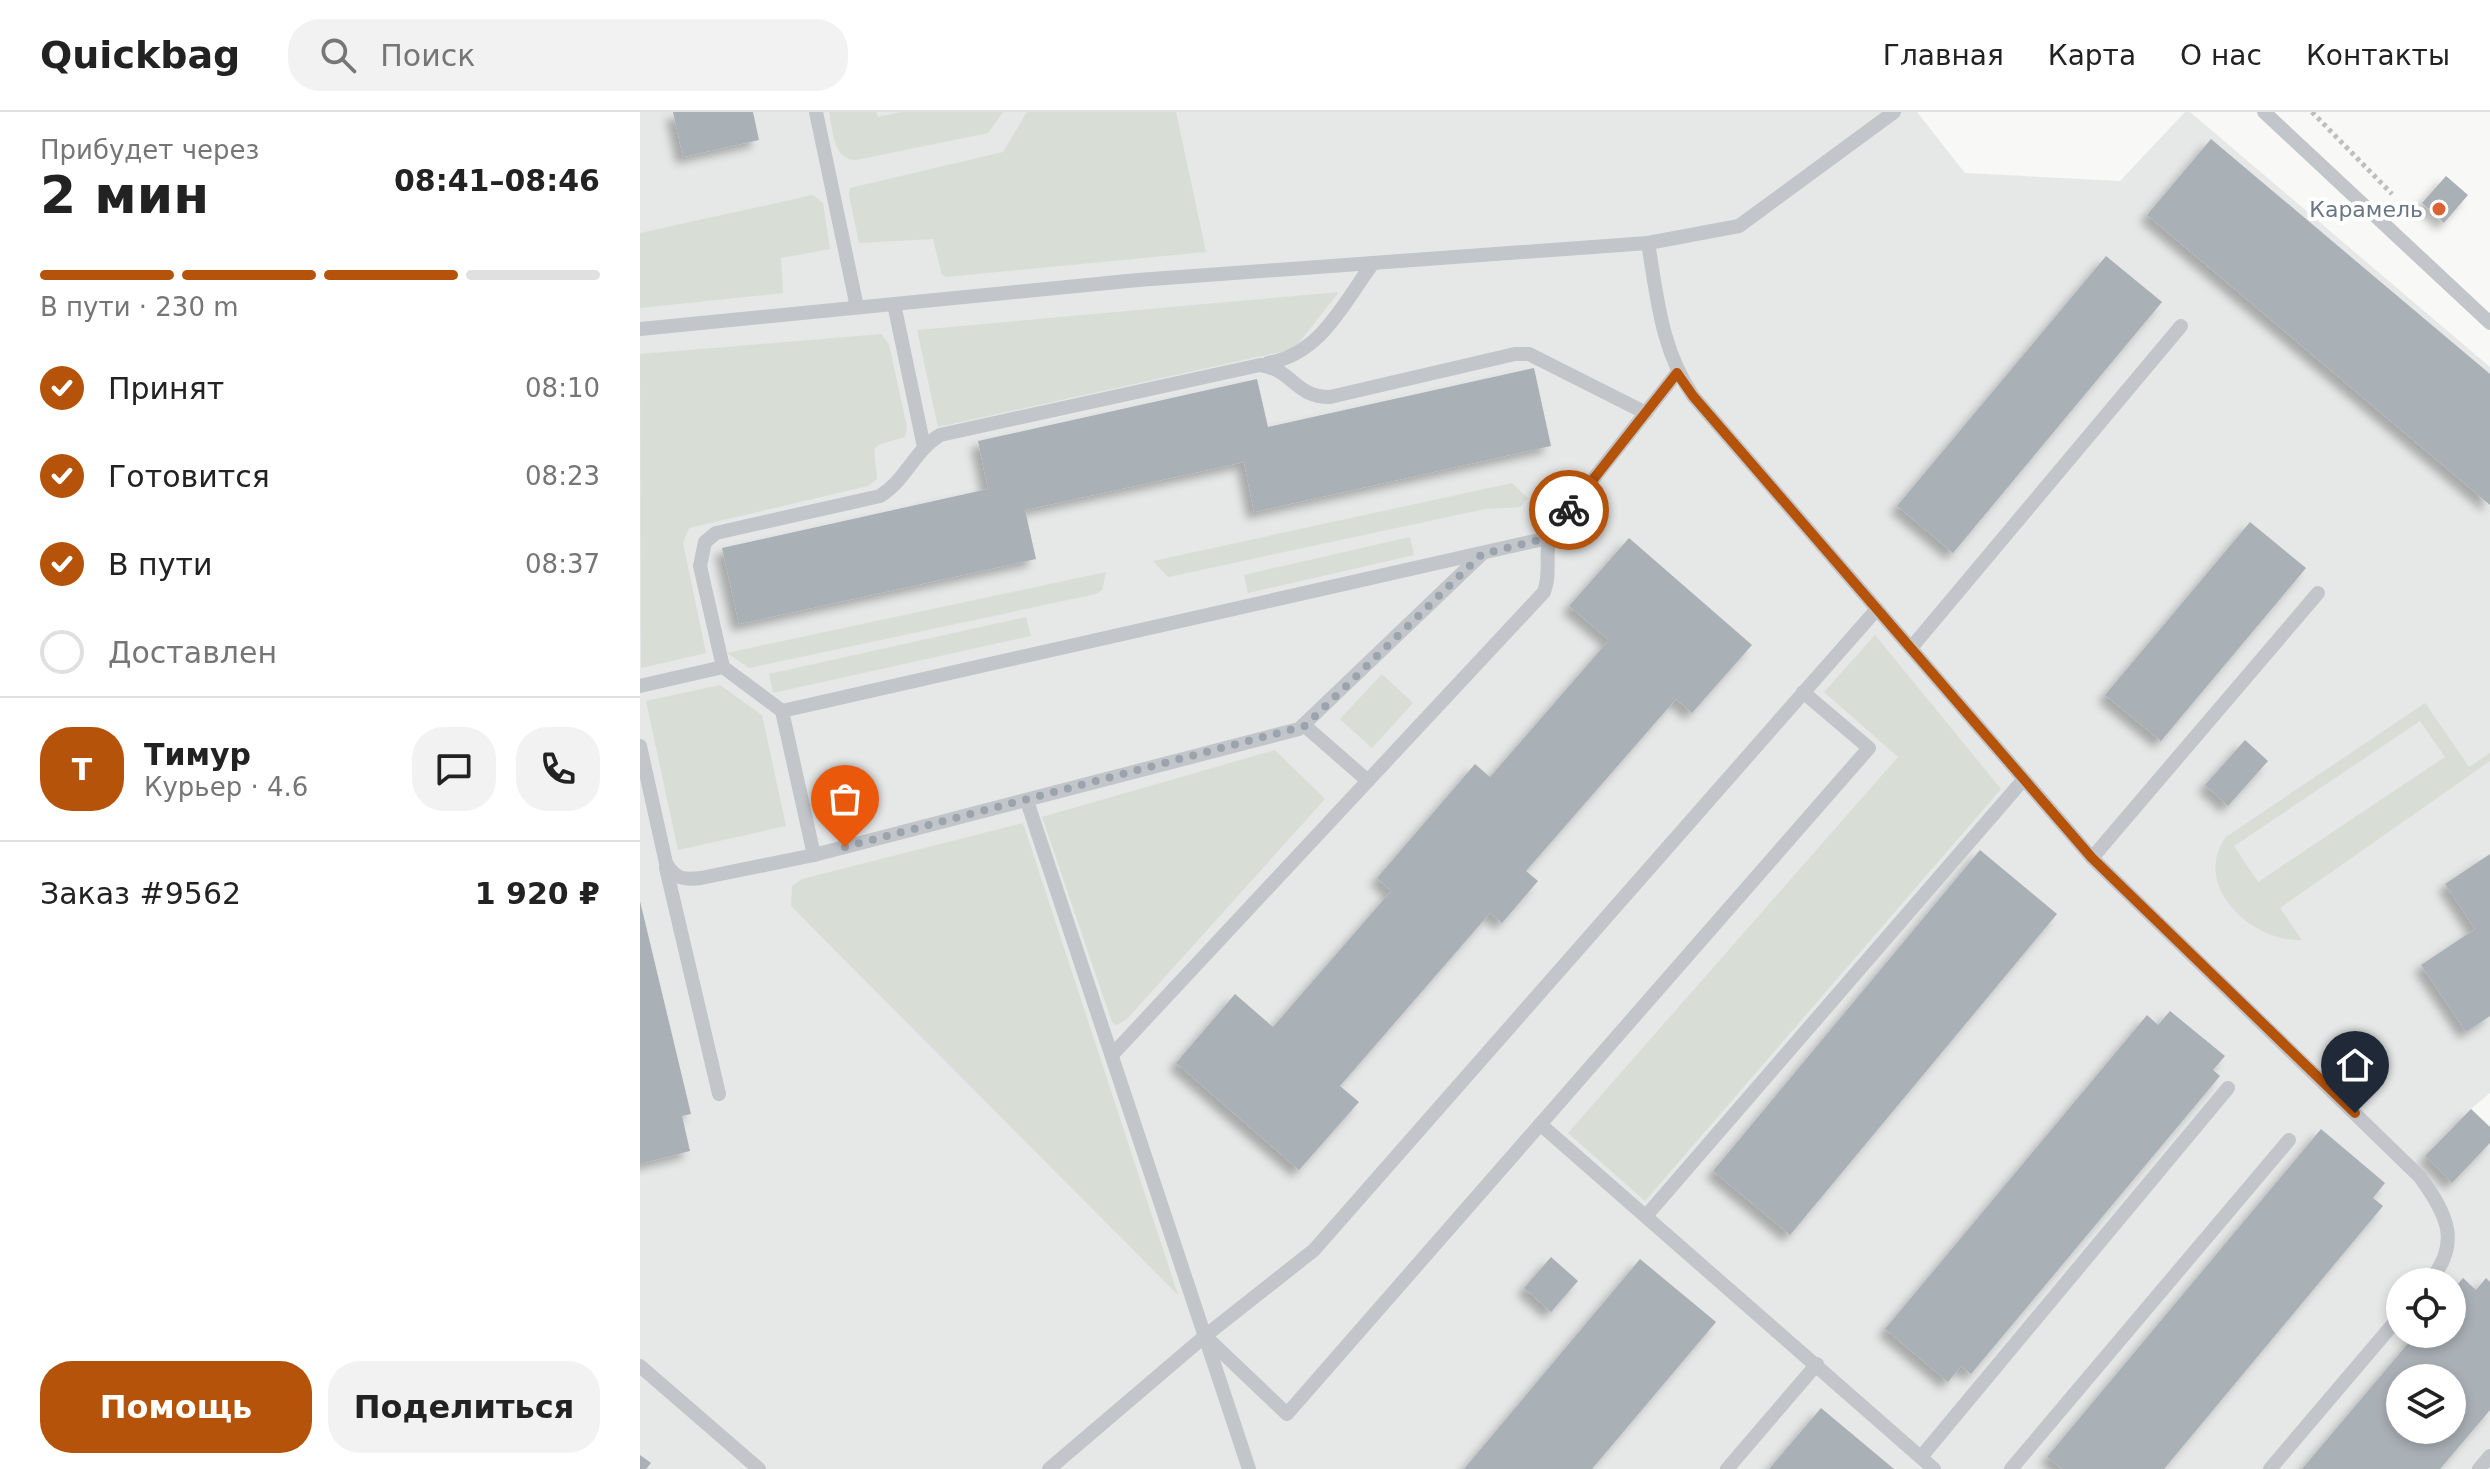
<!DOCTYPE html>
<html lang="ru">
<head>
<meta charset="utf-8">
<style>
	:root { --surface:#fff; --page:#f2f2f2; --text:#222; --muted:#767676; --line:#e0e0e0; --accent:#b45309 }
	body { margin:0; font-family:"DejaVu Sans",sans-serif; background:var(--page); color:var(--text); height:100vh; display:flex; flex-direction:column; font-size:30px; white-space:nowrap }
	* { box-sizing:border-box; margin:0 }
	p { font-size:26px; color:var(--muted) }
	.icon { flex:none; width:44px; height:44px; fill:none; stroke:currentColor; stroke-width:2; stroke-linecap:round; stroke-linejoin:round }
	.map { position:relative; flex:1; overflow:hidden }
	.side { display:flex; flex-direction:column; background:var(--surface); width:640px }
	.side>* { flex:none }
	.fabs { position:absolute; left:1746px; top:1156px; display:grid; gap:16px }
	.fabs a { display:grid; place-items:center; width:80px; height:80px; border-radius:50%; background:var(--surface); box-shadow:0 4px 12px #0003; font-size:40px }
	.pin { position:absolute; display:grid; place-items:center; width:68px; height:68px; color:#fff; margin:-82px -34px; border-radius:50% 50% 50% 0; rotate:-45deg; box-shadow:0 0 8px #0007 }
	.pin .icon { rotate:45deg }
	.courier { position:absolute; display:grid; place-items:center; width:80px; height:80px; margin:-40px; border:6px solid #b45309; border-radius:50%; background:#fff; color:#222; box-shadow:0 2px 10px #0007 }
	.summary em { font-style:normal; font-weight:800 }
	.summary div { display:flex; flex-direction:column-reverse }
	.summary { display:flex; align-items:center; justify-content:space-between; height:136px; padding:0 40px }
	h1 { font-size:52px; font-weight:800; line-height:60px }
	.bar { display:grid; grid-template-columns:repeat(4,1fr); gap:12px 8px; align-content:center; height:96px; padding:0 40px }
	.bar i { height:10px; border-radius:6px; background:var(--line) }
	.bar .active { background:var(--accent) }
	.bar p { grid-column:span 4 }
	.line { display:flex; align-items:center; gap:20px; padding:0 40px; border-top:2px solid var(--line) }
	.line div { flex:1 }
	.round { display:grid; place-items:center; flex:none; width:84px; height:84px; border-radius:32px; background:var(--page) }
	ol { padding:0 40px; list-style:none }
	li { display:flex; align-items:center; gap:24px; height:88px }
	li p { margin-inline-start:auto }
	li .icon { padding:8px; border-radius:50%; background:var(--accent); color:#fff; stroke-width:4 }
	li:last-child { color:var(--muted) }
	li i { width:44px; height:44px; border:4px solid var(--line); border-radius:50% }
	.action { display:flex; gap:16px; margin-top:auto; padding:16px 40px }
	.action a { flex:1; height:92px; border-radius:32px; background:var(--accent); color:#fff; font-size:32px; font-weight:800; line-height:92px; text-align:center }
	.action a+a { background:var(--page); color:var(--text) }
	header { display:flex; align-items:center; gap:48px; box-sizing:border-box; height:112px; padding:0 40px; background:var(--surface); border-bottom:2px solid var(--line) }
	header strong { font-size:38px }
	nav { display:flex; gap:44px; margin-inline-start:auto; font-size:28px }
	.search { width:560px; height:72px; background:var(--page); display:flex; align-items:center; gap:20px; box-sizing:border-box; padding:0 28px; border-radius:32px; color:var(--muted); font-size:30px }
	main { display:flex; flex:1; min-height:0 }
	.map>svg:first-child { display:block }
	.built { fill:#e6e7e7; fill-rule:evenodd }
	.green { fill:#d8ddd5; fill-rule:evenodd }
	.building { fill:#a9b0b6; fill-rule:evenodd; filter:url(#shadow) }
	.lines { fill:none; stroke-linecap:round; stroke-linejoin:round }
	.path { stroke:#bcbec1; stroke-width:5; stroke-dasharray:4 4; stroke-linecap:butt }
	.service { stroke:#c2c5c9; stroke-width:14 }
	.done { stroke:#9ba4ad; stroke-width:8; stroke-dasharray:0 14.4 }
	.route { stroke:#b45309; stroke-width:10 }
	.poi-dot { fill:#db6333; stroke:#fff; stroke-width:3 }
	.labels { text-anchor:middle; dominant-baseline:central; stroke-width:8; stroke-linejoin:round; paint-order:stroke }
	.poi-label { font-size:22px; fill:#697785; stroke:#fff; text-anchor:end }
</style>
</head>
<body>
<header>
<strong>Quickbag</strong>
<div class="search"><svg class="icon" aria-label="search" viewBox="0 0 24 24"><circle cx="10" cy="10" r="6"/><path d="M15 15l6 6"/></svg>Поиск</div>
<nav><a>Главная</a><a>Карта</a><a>О нас</a><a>Контакты</a></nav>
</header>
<main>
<section class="side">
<div class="summary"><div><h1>2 мин</h1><p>Прибудет через</p></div><em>08:41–08:46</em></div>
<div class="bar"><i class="active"></i><i class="active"></i><i class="active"></i><i></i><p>В пути · 230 m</p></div>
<ol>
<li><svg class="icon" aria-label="check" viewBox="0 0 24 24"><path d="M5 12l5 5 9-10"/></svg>Принят<p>08:10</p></li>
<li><svg class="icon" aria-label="check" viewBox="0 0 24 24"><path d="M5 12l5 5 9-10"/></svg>Готовится<p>08:23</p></li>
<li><svg class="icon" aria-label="check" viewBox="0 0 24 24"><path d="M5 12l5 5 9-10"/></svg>В пути<p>08:37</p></li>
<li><i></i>Доставлен</li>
</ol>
<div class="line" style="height:144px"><b class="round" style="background:var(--accent);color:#fff">Т</b><div><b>Тимур</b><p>Курьер · 4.6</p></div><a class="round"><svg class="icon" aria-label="chat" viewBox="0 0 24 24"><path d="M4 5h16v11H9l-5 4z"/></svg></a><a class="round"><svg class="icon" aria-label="phone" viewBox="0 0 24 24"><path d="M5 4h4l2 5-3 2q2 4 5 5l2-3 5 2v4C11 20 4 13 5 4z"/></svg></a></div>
<div class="line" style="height:104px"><div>Заказ #9562</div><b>1 920 ₽</b></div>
<div class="action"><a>Помощь</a><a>Поделиться</a></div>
</section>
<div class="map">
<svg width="1850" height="1357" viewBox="0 0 1850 1357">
	<defs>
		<filter id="shadow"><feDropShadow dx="-7" dy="7" stdDeviation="4" flood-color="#0004"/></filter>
	</defs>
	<rect width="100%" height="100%" fill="#f8f8f6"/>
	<path class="built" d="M0,0H1277L1325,61L1480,69L1545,0H1550L1850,255V981L1831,997L1850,1015V1357H0ZM1760,1170H1812V1222H1760ZM1760,1266H1812V1318H1760Z"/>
	<g class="green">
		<path d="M189,0H236L238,5L261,0H363L348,21L216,48C193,48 193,18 189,0Z"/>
		<path d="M387,0H536L566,140L306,165L302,163L293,127L219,131L209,83L210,76L363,40Z"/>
		<path d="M173,83L183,91L190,137L141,146L143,181L0,196V121Z"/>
		<path d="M699,180L654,237L298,315L277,218Z"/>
		<path d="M241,222L249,232L267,315L265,325L238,333L234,338L237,367L228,374L49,416L43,431L66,541L1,556L0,242Z"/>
		<path d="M872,371L888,386L880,395L845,397L528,465L513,449Z"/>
		<path d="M770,425L774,443L608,481L604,463Z"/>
		<path d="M466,460L462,478L456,482L109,556L87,541Z"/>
		<path d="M386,505L391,524L133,581L129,562Z"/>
		<path d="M1235,523L1361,677L1005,1089L928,1021L1258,645L1184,580Z"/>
		<path d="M742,562L773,591L732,636L700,607Z"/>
		<path d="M80,573L122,603L146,714L38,738L6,589Z"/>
		<path d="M1785,591L1829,655L1850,641V649L1640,796L1662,828C1614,831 1550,775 1586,725ZM1780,609L1805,645L1618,770L1594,734Z"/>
		<path d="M635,638L685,687L487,907L477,913L472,910L402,705Z"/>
		<path d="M383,711L538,1183L151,794L152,774L162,767Z"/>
	</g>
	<g class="building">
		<path d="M33,0H113L119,28L43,45Z"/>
		<path d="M1571,27L1850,262V393L1507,103Z"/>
		<path d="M1806,64L1828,83L1804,111L1782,91Z"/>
		<path d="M1466,144L1522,190L1313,441L1257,394Z"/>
		<path d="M894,256L911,334L614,400L604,350L385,398L396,447L99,512L82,436L348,377L338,329L617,267L628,315Z"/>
		<path d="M1610,410L1666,456L1521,629L1465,583Z"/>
		<path d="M989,426L1112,533L1052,601L1036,587L886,759L898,769L862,811L850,801L700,974L719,990L659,1058L536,951L595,882L633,915L751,779L737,766L835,652L850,665L969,528L929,494Z"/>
		<path d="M1605,628L1628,649L1588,694L1565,673Z"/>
		<path d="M1340,738L1417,802L1150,1123L1073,1059Z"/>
		<path d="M1850,742V904L1826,920L1781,853L1835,817L1805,772Z"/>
		<path d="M0,789L51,1002L42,1004L50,1039L0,1052Z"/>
		<path d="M1530,899L1585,944L1573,958L1580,964L1331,1262L1321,1254L1308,1270L1245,1217L1507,903L1518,913Z"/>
		<path d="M1831,997L1850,1015V1031L1812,1071L1785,1044Z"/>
		<path d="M1681,1017L1745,1071L1733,1086L1743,1094L1524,1357H1422L1407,1345Z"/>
		<path d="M911,1145L938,1169L911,1200L884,1176Z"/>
		<path d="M1000,1147L1076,1210L952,1357H824Z"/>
		<path d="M1823,1166L1836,1178L1846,1166L1850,1170V1298L1800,1357H1662L1776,1222H1812V1179ZM1760,1266H1812V1318H1760Z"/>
		<path d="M1181,1296L1254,1357H1129Z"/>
		<path d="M0,1343L11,1351L6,1357H0Z"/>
	</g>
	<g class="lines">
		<path class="path" d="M1672,0L1752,82"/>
		<g class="service">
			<path d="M176,0L217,195"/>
			<path d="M1624,0L1850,211"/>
			<path d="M1008,131C1017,184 1021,238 1053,284L1452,746L1780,1065C1807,1102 1822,1131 1789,1170"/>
			<path d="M254,192L284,335"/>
			<path d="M0,217L498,168L1008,131L1099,114L1254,0"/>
			<path d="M628,251C681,242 703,192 733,151"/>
			<path d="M1271,536L1541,214"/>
			<path d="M0,574L83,555"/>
			<path d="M142,599L899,428L912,419L1037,261"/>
			<path d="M665,614L728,669"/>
			<path d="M0,634L26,751C35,767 43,768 61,766L174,743L659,617L842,442"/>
			<path d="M387,689L609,1357"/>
			<path d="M174,743L142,599L83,555L60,454L65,430L76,421L240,384C266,368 274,339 300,323L620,253C654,258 654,285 690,285L875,242H889L1006,301"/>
			<path d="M1452,746L1678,481"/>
			<path d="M26,756L79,982"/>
			<path d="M472,943L904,480C912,459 903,441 912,420"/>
			<path d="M900,1012L1294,1357"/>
			<path d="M1006,1104L1384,667"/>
			<path d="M565,1224L647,1302L1229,636L1163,580"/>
			<path d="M0,1254L119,1357"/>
			<path d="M1281,1345L1588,976"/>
			<path d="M409,1357L565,1224L674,1138L1237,497"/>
			<path d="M1087,1357L1177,1252"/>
			<path d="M1371,1357L1649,1028"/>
			<path d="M1630,1357L1760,1204"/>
			<path d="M1839,1357L1850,1344"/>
		</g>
	</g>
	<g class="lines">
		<path class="done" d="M205,735L665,614L842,442L899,428L912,419L929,398"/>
		<path class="route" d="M929,398L1037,261L1053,284L1452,746L1715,1001"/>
	</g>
	<circle class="poi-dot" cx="1799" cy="97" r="8"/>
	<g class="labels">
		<g class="poi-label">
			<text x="1783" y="97">Карамель</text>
		</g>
	</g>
</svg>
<div class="fabs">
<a><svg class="icon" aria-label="locate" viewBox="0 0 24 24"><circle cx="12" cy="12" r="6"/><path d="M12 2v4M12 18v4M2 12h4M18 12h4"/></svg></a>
<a><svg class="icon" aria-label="layers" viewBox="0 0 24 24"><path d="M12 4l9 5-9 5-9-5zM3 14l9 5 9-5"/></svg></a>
</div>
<div class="pin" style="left:205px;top:735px;background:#ea580c"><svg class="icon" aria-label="bag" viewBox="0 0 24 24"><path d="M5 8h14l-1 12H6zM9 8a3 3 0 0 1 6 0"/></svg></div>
<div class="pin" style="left:1715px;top:1001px;background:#1f2937"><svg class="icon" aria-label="home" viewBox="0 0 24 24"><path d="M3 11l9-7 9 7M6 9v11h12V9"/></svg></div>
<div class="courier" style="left:929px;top:398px"><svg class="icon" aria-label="bike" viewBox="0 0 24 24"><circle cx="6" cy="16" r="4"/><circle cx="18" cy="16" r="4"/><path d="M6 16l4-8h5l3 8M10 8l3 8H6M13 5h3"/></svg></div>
</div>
</main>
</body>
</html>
